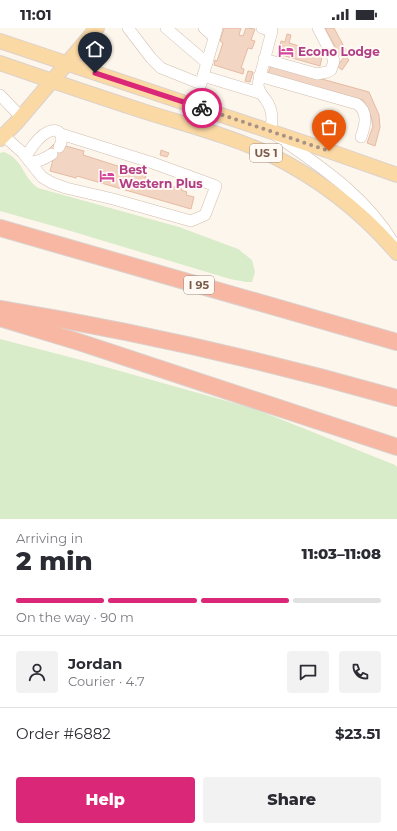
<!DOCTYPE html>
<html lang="en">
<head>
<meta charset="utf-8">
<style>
	:root { --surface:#fff; --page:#f2f2f3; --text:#2b2b33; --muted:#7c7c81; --line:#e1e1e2; --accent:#db2777 }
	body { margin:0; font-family:Montserrat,sans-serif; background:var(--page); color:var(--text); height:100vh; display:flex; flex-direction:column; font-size:15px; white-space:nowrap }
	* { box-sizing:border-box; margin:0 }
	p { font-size:13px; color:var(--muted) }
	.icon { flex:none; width:22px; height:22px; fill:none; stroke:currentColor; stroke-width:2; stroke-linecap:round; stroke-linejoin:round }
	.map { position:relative; height:491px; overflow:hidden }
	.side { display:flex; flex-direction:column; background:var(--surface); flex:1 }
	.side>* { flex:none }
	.pin { position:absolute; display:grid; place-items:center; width:34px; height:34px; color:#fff; margin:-41px -17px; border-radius:50% 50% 50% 0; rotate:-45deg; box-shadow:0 0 4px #0007 }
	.pin .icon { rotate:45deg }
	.courier { position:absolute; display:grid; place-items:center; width:40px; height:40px; margin:-20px; border:3px solid #db2777; border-radius:50%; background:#fff; color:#222; box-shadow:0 1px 5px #0007 }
	.head em { font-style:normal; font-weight:800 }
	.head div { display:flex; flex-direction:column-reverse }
	.head { display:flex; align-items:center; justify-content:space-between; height:68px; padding:0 16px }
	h1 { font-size:26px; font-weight:800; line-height:30px }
	.bar { display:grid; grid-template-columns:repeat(4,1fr); gap:6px 4px; align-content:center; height:48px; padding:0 16px }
	.bar i { height:5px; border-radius:3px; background:var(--line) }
	.bar .current { background:var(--accent) }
	.bar p { grid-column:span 4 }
	.line { display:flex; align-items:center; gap:10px; padding:0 16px; border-top:1px solid var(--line) }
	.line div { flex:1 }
	.round { display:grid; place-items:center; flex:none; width:42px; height:42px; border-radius:4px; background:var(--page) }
	.action { display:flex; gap:8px; margin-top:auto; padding:8px 16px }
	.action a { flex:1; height:46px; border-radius:4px; background:var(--accent); color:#fff; font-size:16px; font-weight:800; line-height:46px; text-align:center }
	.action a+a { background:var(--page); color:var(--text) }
	.status { display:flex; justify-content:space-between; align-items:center; height:28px; padding:0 20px; background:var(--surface); direction:ltr }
	.status svg { height:11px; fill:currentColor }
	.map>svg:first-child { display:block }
	.green { fill:#d8ecc9 }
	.building { fill:#f3d5c3; stroke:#e6bba3 }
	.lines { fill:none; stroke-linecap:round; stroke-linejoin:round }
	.minor-casing { stroke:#d1beb0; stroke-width:12 }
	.major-casing { stroke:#dad1cd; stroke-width:16 }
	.highway-casing { stroke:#dad1cd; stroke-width:18 }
	.minor { stroke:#fff; stroke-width:11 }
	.major { stroke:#fbd9a5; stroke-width:14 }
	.highway { stroke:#f7b7a3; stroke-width:16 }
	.done { stroke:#a89285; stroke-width:4; stroke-dasharray:0 7.2 }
	.route { stroke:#db2777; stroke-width:5 }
	.labels { text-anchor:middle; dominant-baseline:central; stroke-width:4; stroke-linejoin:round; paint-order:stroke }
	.shield { fill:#fffaf3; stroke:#a28b7f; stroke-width:1 }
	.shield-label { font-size:11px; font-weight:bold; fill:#7a5c4d }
	.hotel-label { font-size:12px; font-weight:bold; fill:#b23c85; stroke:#fffaf3; text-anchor:start }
</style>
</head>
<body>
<div class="status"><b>11:01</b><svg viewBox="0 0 49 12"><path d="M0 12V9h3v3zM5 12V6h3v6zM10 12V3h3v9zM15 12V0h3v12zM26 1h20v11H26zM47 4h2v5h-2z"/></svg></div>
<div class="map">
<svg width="397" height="491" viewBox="0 0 397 491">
	<rect width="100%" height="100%" fill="#fdf6ec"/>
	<g class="green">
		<path d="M4,124C23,131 23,150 38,160L179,199L238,221L252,232L255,244L252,254H246L230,251L64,201L0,183V125Z"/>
		<path d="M0,311L81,332L255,381L395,437L397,439V491H0Z"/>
	</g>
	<g class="building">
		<path d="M224,0H241L239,7L243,8L246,0L255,1L251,12L255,13L252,21L248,20L241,40L244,41L243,46L214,37L215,32L217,33L223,15L220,13Z"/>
		<path d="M325,0H334L347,24L340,28Z"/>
		<path d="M287,6L291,7L289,15L323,25L320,38L278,26L281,13L285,14Z"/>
		<path d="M345,28L349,32L342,42L337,38Z"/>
		<path d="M271,37L369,64L379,87L380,99L375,118L367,115L373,98L371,88L363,72L268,46Z"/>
		<path d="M248,43L253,44L250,54L245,53Z"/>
		<path d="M55,115L84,123L83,127L146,147L145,151L182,161L181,162L187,164L186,167L194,169L191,181L77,148L76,150L50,143L54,128L48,122Z"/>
		<path d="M161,122L169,125L167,129L160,127Z"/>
	</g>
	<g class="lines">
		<g class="minor-casing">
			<g id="minor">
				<path d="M128,0L151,30L161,40L201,56L203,48"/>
				<path d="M166,0L207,35"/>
				<path d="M204,0L214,9"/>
				<path d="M217,0L203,48L259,65"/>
				<path d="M262,0L272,3L258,56C258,64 262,66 266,72C273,82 273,93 270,103C316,136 363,164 393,214"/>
				<path d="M264,31L317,46L327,44L331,42L334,33L331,25L318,0"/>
				<path d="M259,48L357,76C369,84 365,98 361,109"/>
				<path d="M0,67L21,89"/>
				<path d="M4,108L23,125L42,149L52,155L66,160L113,171L191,193L205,187L216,158L153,135L61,106"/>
				<path d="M23,125H28C33,117 39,108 48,104C60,98 65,110 59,119"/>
				<path d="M29,133C36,136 45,130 52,126"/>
			</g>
		</g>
		<g class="major-casing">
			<g id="major">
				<path d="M0,13L329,123L397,147"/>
				<path d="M0,35C49,52 97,68 146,84C187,97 230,108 269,126C318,150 362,184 397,225"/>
				<path d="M0,111L17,94L97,0"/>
			</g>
		</g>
		<g class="highway-casing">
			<g id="highway">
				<path d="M0,200L397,314"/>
				<path d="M0,281C134,303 266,333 397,370"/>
				<path d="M0,290L79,314L397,419"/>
			</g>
		</g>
		<use href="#minor" class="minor"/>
		<use href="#major" class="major"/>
		<use href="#highway" class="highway"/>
	</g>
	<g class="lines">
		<path class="done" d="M202,80L329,123"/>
		<path class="route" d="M95,45L202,80"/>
	</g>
	<defs>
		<g id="hotel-bare" transform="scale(1.2)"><path d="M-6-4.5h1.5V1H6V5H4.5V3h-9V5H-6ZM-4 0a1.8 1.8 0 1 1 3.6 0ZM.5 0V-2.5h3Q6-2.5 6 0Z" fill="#d1479c" stroke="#fffaf3" stroke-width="2.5" paint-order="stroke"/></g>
	</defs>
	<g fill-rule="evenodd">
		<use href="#hotel-bare" x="286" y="23"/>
		<use href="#hotel-bare" x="107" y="148"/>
	</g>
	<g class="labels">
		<g class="shield">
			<rect x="250" y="116" width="32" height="18" rx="3"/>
			<rect x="184" y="248" width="30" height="18" rx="3"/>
		</g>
		<g class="shield-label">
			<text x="266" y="125">US 1</text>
			<text x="199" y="257">I 95</text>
		</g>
		<g class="hotel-label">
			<text x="298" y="23">Econo Lodge</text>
			<text x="119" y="141">Best<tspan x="119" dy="14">Western Plus</tspan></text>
		</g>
	</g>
</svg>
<div class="pin" style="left:329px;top:123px;background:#ea580c"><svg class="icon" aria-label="bag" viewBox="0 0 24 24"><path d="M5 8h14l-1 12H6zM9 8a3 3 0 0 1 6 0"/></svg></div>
<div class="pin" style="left:95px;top:45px;background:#1f2937"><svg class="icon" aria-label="home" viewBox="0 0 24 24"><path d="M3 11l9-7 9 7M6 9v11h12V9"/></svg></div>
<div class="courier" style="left:202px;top:80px"><svg class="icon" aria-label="bike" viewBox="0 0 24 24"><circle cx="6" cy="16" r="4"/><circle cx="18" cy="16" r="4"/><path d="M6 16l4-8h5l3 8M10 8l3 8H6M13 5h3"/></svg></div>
</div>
<section class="side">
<div class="head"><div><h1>2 min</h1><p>Arriving in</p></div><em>11:03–11:08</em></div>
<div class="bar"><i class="current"></i><i class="current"></i><i class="current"></i><i></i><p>On the way · 90 m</p></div>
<div class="line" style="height:72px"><a class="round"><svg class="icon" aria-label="person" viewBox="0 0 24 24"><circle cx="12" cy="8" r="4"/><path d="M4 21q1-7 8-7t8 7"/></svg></a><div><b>Jordan</b><p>Courier · 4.7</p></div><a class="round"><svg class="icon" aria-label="chat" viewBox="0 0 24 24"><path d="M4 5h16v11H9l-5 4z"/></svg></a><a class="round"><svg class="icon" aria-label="phone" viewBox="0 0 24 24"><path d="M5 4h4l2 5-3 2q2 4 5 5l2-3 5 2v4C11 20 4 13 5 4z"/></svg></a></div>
<div class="line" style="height:52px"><div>Order #6882</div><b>$23.51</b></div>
<div class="action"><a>Help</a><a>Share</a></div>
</section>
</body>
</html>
